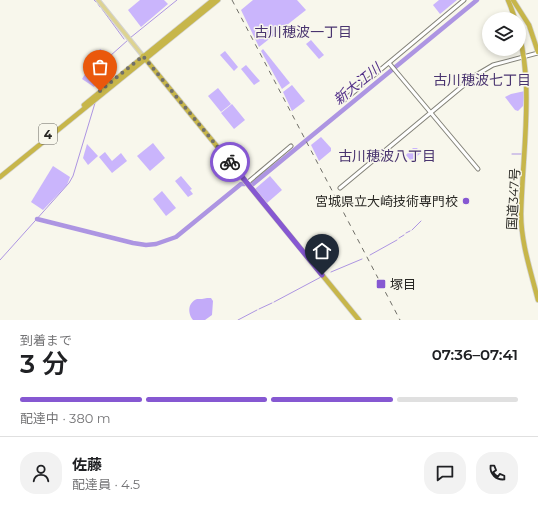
<!DOCTYPE html>
<html lang="ja">
<head>
<meta charset="utf-8">
<style>
	:root { --surface:#fff; --page:#f2f2f2; --text:#202124; --muted:#757577; --line:#e0e0e0; --accent:#8658d2 }
	body { margin:0; font-family:Montserrat,"Noto Sans JP",sans-serif; background:var(--page); color:var(--text); height:100vh; display:flex; flex-direction:column; font-size:15px; white-space:nowrap }
	* { box-sizing:border-box; margin:0 }
	p { font-size:13px; color:var(--muted) }
	.icon { flex:none; width:22px; height:22px; fill:none; stroke:currentColor; stroke-width:2; stroke-linecap:round; stroke-linejoin:round }
	.map { position:relative; height:320px; overflow:hidden }
	.drawer { display:flex; flex-direction:column; background:var(--surface); flex:1 }
	.drawer>* { flex:none }
	.controls { position:absolute; left:482px; top:12px; display:grid; gap:8px }
	.controls a { display:grid; place-items:center; width:44px; height:44px; border-radius:50%; background:var(--surface); box-shadow:0 2px 6px #0003; font-size:20px }
	.pin { position:absolute; display:grid; place-items:center; width:34px; height:34px; color:#fff; margin:-41px -17px; border-radius:50% 50% 50% 0; rotate:-45deg; box-shadow:0 0 4px #0007 }
	.pin .icon { rotate:45deg }
	.courier { position:absolute; display:grid; place-items:center; width:40px; height:40px; margin:-20px; border:3px solid #8658d2; border-radius:50%; background:#fff; color:#222; box-shadow:0 1px 5px #0007 }
	.overview em { font-style:normal; font-weight:600 }
	.overview div { display:flex; flex-direction:column-reverse }
	.overview { display:flex; align-items:center; justify-content:space-between; height:68px; padding:0 20px }
	h1 { font-size:26px; font-weight:600; line-height:30px }
	.bar { display:grid; grid-template-columns:repeat(4,1fr); gap:6px 4px; align-content:center; height:48px; padding:0 20px }
	.bar i { height:5px; border-radius:3px; background:var(--line) }
	.bar .selected { background:var(--accent) }
	.bar p { grid-column:span 4 }
	.line { display:flex; align-items:center; gap:10px; padding:0 20px; border-top:1px solid var(--line) }
	.line div { flex:1 }
	.round { display:grid; place-items:center; flex:none; width:42px; height:42px; border-radius:16px; background:var(--page) }
	.map>svg:first-child { display:block }
	.green { fill:#cab5fc }
	.forest { fill:#c3abf9 }
	.lines { fill:none; stroke-linecap:round; stroke-linejoin:round }
	.stream { stroke:#ad95e2; stroke-width:1 }
	.river { stroke:#ad95e2; stroke-width:4.5 }
	.minor-casing { stroke:#838278; stroke-width:5 }
	.major-casing { stroke:#d4d4d3; stroke-width:5.5 }
	.highway-casing { stroke:#d4d4d3; stroke-width:6 }
	.minor { stroke:#fff; stroke-width:3 }
	.major { stroke:#ddd392; stroke-width:3.5 }
	.highway { stroke:#c7b64a; stroke-width:4.5 }
	.rail { stroke:#6f6e67; stroke-width:1; stroke-dasharray:5 5; stroke-linecap:butt }
	.done { stroke:#717069; stroke-width:4; stroke-dasharray:0 7.2 }
	.route { stroke:#8658d2; stroke-width:5 }
	.poi-dot { fill:#8658d2; stroke:#f8f7ec; stroke-width:1.5 }
	.labels { text-anchor:middle; dominant-baseline:central; stroke-width:3; stroke-linejoin:round; paint-order:stroke }
	.shield { fill:#f8f7ec; stroke:#66655f; stroke-width:1 }
	.shield-label { font-size:12px; font-weight:bold; fill:#282723 }
	.street-label { font-size:13px; fill:#282723; stroke:#f8f7ec }
	.poi-label { font-size:13px; fill:#282723; stroke:#f8f7ec; text-anchor:end }
	.neighbourhood-label { font-size:14px; fill:#49346f; stroke:#f8f7ec }
	.water-label { font-size:14px; font-style:italic; fill:#533089; stroke:#f8f7ec }
</style>
</head>
<body>
<div class="map">
<svg width="538" height="320" viewBox="0 0 538 320">
	<rect width="100%" height="100%" fill="#f8f7ec"/>
	<g class="green">
		<path d="M140,0H164L168,4L141,27L128,10Z"/>
		<path d="M253,0H297L306,10L259,47L241,10Z"/>
		<path d="M439,0H457L440,14L433,5Z"/>
		<path d="M311,40L324,55L319,59L306,44Z"/>
		<path d="M100,49L108,54C101,63 102,79 94,87L82,79Z"/>
		<path d="M263,49L290,83L282,89L261,51Z"/>
		<path d="M225,51L238,67L234,71L220,55Z"/>
		<path d="M246,65L260,81L254,85L241,69Z"/>
		<path d="M292,85L305,101L292,111L283,92Z"/>
		<path d="M218,88L231,104L221,112L208,96Z"/>
		<path d="M525,91L523,106L518,111L515,110L505,97L511,94Z"/>
		<path d="M232,104L245,120L234,129L221,113Z"/>
		<path d="M321,137L331,148V151L319,161L311,145Z"/>
		<path d="M153,143L165,158L150,171L137,156Z"/>
		<path d="M87,144L98,156L88,165L83,158Z"/>
		<path d="M413,148H417L421,153L411,161L406,155Z"/>
		<path d="M105,152L112,161L121,153L127,161L112,173L99,157Z"/>
		<path d="M53,166L70,177L67,185L43,210L31,202Z"/>
		<path d="M181,176L192,189L190,190L193,194L188,197L175,181Z"/>
		<path d="M270,176L282,190L267,203L255,189Z"/>
		<path d="M162,191L176,208L166,216L153,199Z"/>
	</g>
	<path class="forest" d="M207,298H211L213,301L212,315L205,320H193C188,314 187,303 197,299C200,299 204,299 207,298Z"/>
	<g class="lines">
		<g class="stream">
			<path d="M94,0L96,2"/>
			<path d="M98,4L100,7"/>
			<path d="M102,9L124,39"/>
			<path d="M130,38L177,0"/>
			<path d="M99,91L110,56L128,40"/>
			<path d="M512,154H522"/>
			<path d="M412,230L421,221"/>
			<path d="M406,233L410,231"/>
			<path d="M399,238L404,235"/>
			<path d="M370,255L397,240"/>
			<path d="M0,260L69,183L73,176L95,103"/>
			<path d="M331,272L362,259"/>
			<path d="M274,302L321,277"/>
			<path d="M259,309L272,303"/>
			<path d="M238,320L257,310"/>
		</g>
		<g class="river">
			<path d="M251,184H253L477,0"/>
			<path d="M37,219L133,243L146,245L156,244L176,237L241,184H245"/>
		</g>
		<g class="minor-casing">
			<g id="minor">
				<path d="M389,63L478,169"/>
				<path d="M343,101L464,0"/>
				<path d="M247,183L291,146"/>
				<path d="M340,188L476,75L493,65L538,53"/>
			</g>
		</g>
		<g class="major-casing">
			<path id="major" d="M98,0L143,56"/>
		</g>
		<g class="highway-casing">
			<g id="highway">
				<path d="M508,0C538,70 523,137 521,214C521,243 531,272 538,300"/>
				<path d="M513,0L529,25L538,52"/>
				<path d="M143,56L359,320"/>
				<path d="M84,105L213,0"/>
				<path d="M0,177L218,0"/>
			</g>
		</g>
		<use href="#minor" class="minor"/>
		<use href="#major" class="major"/>
		<use href="#highway" class="highway"/>
		<path class="rail" d="M232,0L400,320"/>
	</g>
	<g class="lines">
		<path class="done" d="M100,91L143,56L230,162"/>
		<path class="route" d="M230,162L322,275"/>
	</g>
	<g class="poi-dot">
		<circle cx="466" cy="201" r="4"/>
		<rect x="376" y="279" width="10" height="10" rx="2"/>
	</g>
	<g class="labels">
		<rect class="shield" x="39" y="124" width="18" height="20" rx="3"/>
		<g class="shield-label">
			<text x="48" y="134">4</text>
		</g>
		<g class="street-label">
			<text transform="translate(513 199) rotate(-87)">国道347号</text>
		</g>
		<g class="poi-label">
			<text x="458" y="201">宮城県立大崎技術専門校</text>
			<text x="390" y="284" text-anchor="start">塚目</text>
		</g>
		<g class="neighbourhood-label">
			<text x="303" y="32">古川穂波一丁目</text>
			<text x="482" y="80">古川穂波七丁目</text>
			<text x="387" y="156">古川穂波八丁目</text>
		</g>
		<g class="water-label">
			<text transform="translate(357 84) rotate(-39)">新大江川</text>
		</g>
	</g>
</svg>
<div class="controls">
<a><svg class="icon" aria-label="layers" viewBox="0 0 24 24"><path d="M12 4l9 5-9 5-9-5zM3 14l9 5 9-5"/></svg></a>
</div>
<div class="pin" style="left:100px;top:91px;background:#ea580c"><svg class="icon" aria-label="bag" viewBox="0 0 24 24"><path d="M5 8h14l-1 12H6zM9 8a3 3 0 0 1 6 0"/></svg></div>
<div class="pin" style="left:322px;top:275px;background:#1f2937"><svg class="icon" aria-label="home" viewBox="0 0 24 24"><path d="M3 11l9-7 9 7M6 9v11h12V9"/></svg></div>
<div class="courier" style="left:230px;top:162px"><svg class="icon" aria-label="bike" viewBox="0 0 24 24"><circle cx="6" cy="16" r="4"/><circle cx="18" cy="16" r="4"/><path d="M6 16l4-8h5l3 8M10 8l3 8H6M13 5h3"/></svg></div>
</div>
<section class="drawer">
<div class="overview"><div><h1>3 分</h1><p>到着まで</p></div><em>07:36–07:41</em></div>
<div class="bar"><i class="selected"></i><i class="selected"></i><i class="selected"></i><i></i><p>配達中 · 380 m</p></div>
<div class="line" style="height:72px"><a class="round"><svg class="icon" aria-label="person" viewBox="0 0 24 24"><circle cx="12" cy="8" r="4"/><path d="M4 21q1-7 8-7t8 7"/></svg></a><div><b>佐藤</b><p>配達員 · 4.5</p></div><a class="round"><svg class="icon" aria-label="chat" viewBox="0 0 24 24"><path d="M4 5h16v11H9l-5 4z"/></svg></a><a class="round"><svg class="icon" aria-label="phone" viewBox="0 0 24 24"><path d="M5 4h4l2 5-3 2q2 4 5 5l2-3 5 2v4C11 20 4 13 5 4z"/></svg></a></div>
</section>
</body>
</html>
